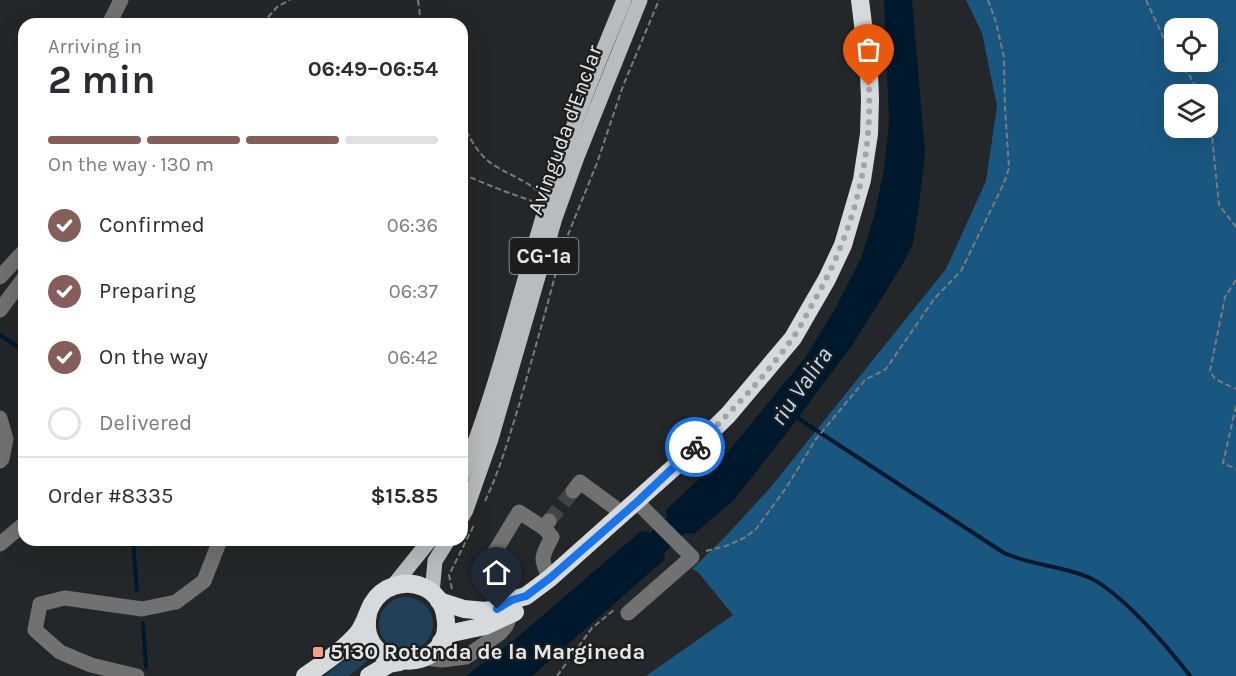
<!DOCTYPE html>
<html lang="en">
<head>
<meta charset="utf-8">
<style>
	:root { --surface:#fff; --page:#f7f7f7; --text:#2b2b33; --muted:#7c7c81; --line:#e1e1e2; --accent:#855e5b }
	body { margin:0; font-family:Karla,sans-serif; background:var(--page); color:var(--text); height:100vh; display:flex; flex-direction:column; font-size:22px; white-space:nowrap }
	* { box-sizing:border-box; margin:0 }
	p { font-size:20px; color:var(--muted) }
	.icon { flex:none; width:33px; height:33px; fill:none; stroke:currentColor; stroke-width:2; stroke-linecap:round; stroke-linejoin:round }
	.map { position:relative; flex:1; overflow:hidden }
	.drawer { position:absolute; left:18px; top:18px; width:450px; height:528px; display:flex; flex-direction:column; background:var(--surface); border-radius:18px; box-shadow:0 6px 24px #0002 }
	.drawer>* { flex:none }
	.fabs { position:absolute; left:1164px; top:18px; display:grid; gap:12px }
	.fabs a { display:grid; place-items:center; width:54px; height:54px; border-radius:12px; background:var(--surface); box-shadow:0 6px 24px #0002; font-size:30px }
	.pin { position:absolute; display:grid; place-items:center; width:51px; height:51px; color:#fff; margin:-62px -26px; border-radius:50% 50% 50% 0; rotate:-45deg; box-shadow:0 0 6px #0007 }
	.pin .icon { rotate:45deg }
	.courier { position:absolute; display:grid; place-items:center; width:60px; height:60px; margin:-30px; border:4px solid #1a73e8; border-radius:50%; background:#fff; color:#222; box-shadow:0 2px 8px #0007 }
	.headline em { font-style:normal; font-weight:700 }
	.headline div { display:flex; flex-direction:column-reverse }
	.headline { display:flex; align-items:center; justify-content:space-between; height:102px; padding:0 30px }
	h1 { font-size:39px; font-weight:700; line-height:45px }
	.bar { display:grid; grid-template-columns:repeat(4,1fr); gap:9px 6px; align-content:center; height:72px; padding:0 30px }
	.bar i { height:8px; border-radius:4px; background:var(--line) }
	.bar .on { background:var(--accent) }
	.bar p { grid-column:span 4 }
	.line { display:flex; align-items:center; gap:15px; padding:0 30px; border-top:2px solid var(--line) }
	.line div { flex:1 }
	ol { padding:0 30px; list-style:none }
	li { display:flex; align-items:center; gap:18px; height:66px }
	li p { margin-inline-start:auto }
	li .icon { padding:6px; border-radius:50%; background:var(--accent); color:#fff; stroke-width:4 }
	li:last-child { color:var(--muted) }
	li i { width:33px; height:33px; border:3px solid var(--line); border-radius:50% }
	.map>svg:first-child { display:block }
	.green { fill:#214159 }
	.forest { fill:#1a5780; fill-rule:evenodd }
	.water { fill:#00182c }
	.lines { fill:none; stroke-linecap:round; stroke-linejoin:round }
	.stream { stroke:#00182c; stroke-width:4 }
	.river { stroke:#00182c; stroke-width:24 }
	.minor-tunnel { stroke:#414446; stroke-width:15; stroke-dasharray:15 8; stroke-linecap:butt }
	.path { stroke:#797b7d; stroke-width:2; stroke-dasharray:6 3; stroke-linecap:butt }
	.minor { stroke:#6f7172; stroke-width:15 }
	.major { stroke:#b9bcbe; stroke-width:15 }
	.highway { stroke:#d6dadd; stroke-width:18 }
	.done { stroke:#a1a3a4; stroke-width:6; stroke-dasharray:0 10.8 }
	.route { stroke:#1a73e8; stroke-width:8 }
	.poi-dot { fill:#f49d8b; stroke:#1b1d1f; stroke-width:2 }
	.labels { text-anchor:middle; dominant-baseline:central; stroke-width:4.5; stroke-linejoin:round; paint-order:stroke }
	.shield { fill:#1b1d1f; stroke:#a8aaab; stroke-width:1.5 }
	.shield-label { font-size:21px; font-weight:bold; fill:#e4e6e7 }
	.street-label { font-size:22px; fill:#e4e6e7; stroke:#1b1d1f }
	.poi-label { font-size:22px; font-weight:bold; fill:#e4e6e7; stroke:#1b1d1f; text-anchor:start }
	.water-label { font-size:24px; font-style:italic; fill:#bddcf5; stroke:#1b1d1f }
</style>
</head>
<body>
<div class="map">
<svg width="1236" height="676" viewBox="0 0 1236 676">
	<rect width="100%" height="100%" fill="#242729"/>
	<g class="green">
		<circle cx="406" cy="624" r="27"/>
		<path d="M363,644L374,656L348,676H325Z"/>
	</g>
	<path class="forest" d="M966,0H1236V676H646L733,615L698,572L692,569L725,537L770,488L946,269L986,181L997,106L982,33ZM1174,28H1208V62H1174ZM1174,94H1208V128H1174Z"/>
	<g class="water">
		<path d="M884,0H912L925,152L920,198L913,243L903,264L853,344L788,431L734,500L694,534L682,533L666,515V510L727,453L805,358L835,309L861,258L875,213L884,169L889,121Z"/>
		<path d="M641,531L648,532L665,554L664,560L532,676H466L513,641Z"/>
	</g>
	<g class="lines">
		<g class="stream">
			<path d="M0,335L24,351"/>
			<path d="M793,415L1004,553C1031,565 1061,566 1088,577C1120,591 1168,647 1190,676"/>
			<path d="M133,540L137,591"/>
			<path d="M143,623L146,667"/>
		</g>
		<path class="river" d="M633,566L699,503"/>
		<path class="minor-tunnel" d="M549,521L573,491"/>
		<g class="path">
			<path d="M418,0L421,24"/>
			<path d="M1146,0L1174,60"/>
			<path d="M262,24L277,7L290,0"/>
			<path d="M1176,62L1190,76L1199,94"/>
			<path d="M1208,111L1210,117L1219,205L1236,227"/>
			<path d="M462,123C470,139 480,158 497,167C512,176 524,180 538,191"/>
			<path d="M462,174L501,190L532,201"/>
			<path d="M561,252L597,163L623,86L659,0"/>
			<path d="M1236,280L1225,297L1210,371L1215,379L1236,389"/>
			<path d="M1236,406L1223,463L1236,469"/>
			<path d="M485,501C500,470 509,437 519,405C533,356 547,307 560,257"/>
			<path d="M706,551L726,546L744,538L756,529L786,488L816,439L865,380L886,369L934,299L961,271L1004,183L1009,168L1005,108L1004,58L996,22L988,0"/>
			<path d="M452,589L449,575L474,525"/>
			<path d="M557,676L592,628L614,610"/>
		</g>
		<g class="minor">
			<path d="M109,24L121,0"/>
			<path d="M0,277L24,251"/>
			<path d="M0,310L24,278"/>
			<path d="M0,418L6,439L2,459L0,461"/>
			<path d="M573,491L580,482L614,507L622,515"/>
			<path d="M549,521L544,528L552,537C542,557 539,558 550,578"/>
			<path d="M0,544L24,524"/>
			<path d="M491,558L519,512L544,528"/>
			<path d="M628,613L692,557L637,502"/>
			<path d="M426,658L442,660L466,657L500,633L506,626L511,614"/>
			<path d="M137,676L91,665L60,652L35,630L40,604L65,598L142,609L176,602L204,581L220,540"/>
		</g>
		<g class="major">
			<path d="M462,476C501,380 524,273 556,175C576,116 600,58 624,0"/>
			<path d="M462,517L466,510L491,439L555,218L577,157L640,0"/>
			<path d="M393,586L430,540"/>
			<path d="M432,593L435,561L448,540"/>
		</g>
		<g class="highway">
			<path d="M439,601L464,609L485,611L497,609L512,600L526,596L550,578L680,462L728,415L793,338L827,279L843,245L862,180L869,134L870,99L869,73L860,0"/>
			<path d="M441,642L452,633L485,626L515,612"/>
			<path d="M305,676C323,664 345,649 358,633C365,624 367,613 372,604C382,586 405,579 423,587C435,592 443,603 445,615C458,676 355,676 368,614"/>
			<path d="M369,676L389,664L400,662"/>
		</g>
	</g>
	<g class="lines">
		<path class="done" d="M695,447C729,414 764,378 792,339C800,328 806,315 813,303C852,236 872,164 869,86"/>
		<path class="route" d="M497,609L512,600L526,596L550,578L637,502L695,447"/>
	</g>
	<rect class="poi-dot" x="312" y="646" width="12" height="12" rx="3"/>
	<g class="labels">
		<rect class="shield" x="509.5" y="238" width="69" height="36" rx="4.5"/>
		<g class="shield-label">
			<text x="544" y="256">CG-1a</text>
		</g>
		<g class="street-label">
			<text transform="translate(565 130) rotate(-70)">Avinguda d'Enclar</text>
		</g>
		<g class="poi-label">
			<text x="330" y="652">5130 Rotonda de la Margineda</text>
		</g>
		<g class="water-label">
			<text transform="translate(801 386) rotate(-55)">riu Valira</text>
		</g>
	</g>
</svg>
<div class="fabs">
<a><svg class="icon" aria-label="locate" viewBox="0 0 24 24"><circle cx="12" cy="12" r="6"/><path d="M12 2v4M12 18v4M2 12h4M18 12h4"/></svg></a>
<a><svg class="icon" aria-label="layers" viewBox="0 0 24 24"><path d="M12 4l9 5-9 5-9-5zM3 14l9 5 9-5"/></svg></a>
</div>
<div class="pin" style="left:869px;top:86px;background:#ea580c"><svg class="icon" aria-label="bag" viewBox="0 0 24 24"><path d="M5 8h14l-1 12H6zM9 8a3 3 0 0 1 6 0"/></svg></div>
<div class="pin" style="left:497px;top:609px;background:#1f2937"><svg class="icon" aria-label="home" viewBox="0 0 24 24"><path d="M3 11l9-7 9 7M6 9v11h12V9"/></svg></div>
<div class="courier" style="left:695px;top:447px"><svg class="icon" aria-label="bike" viewBox="0 0 24 24"><circle cx="6" cy="16" r="4"/><circle cx="18" cy="16" r="4"/><path d="M6 16l4-8h5l3 8M10 8l3 8H6M13 5h3"/></svg></div>
<section class="drawer">
<div class="headline"><div><h1>2 min</h1><p>Arriving in</p></div><em>06:49–06:54</em></div>
<div class="bar"><i class="on"></i><i class="on"></i><i class="on"></i><i></i><p>On the way · 130 m</p></div>
<ol>
<li><svg class="icon" aria-label="check" viewBox="0 0 24 24"><path d="M5 12l5 5 9-10"/></svg>Confirmed<p>06:36</p></li>
<li><svg class="icon" aria-label="check" viewBox="0 0 24 24"><path d="M5 12l5 5 9-10"/></svg>Preparing<p>06:37</p></li>
<li><svg class="icon" aria-label="check" viewBox="0 0 24 24"><path d="M5 12l5 5 9-10"/></svg>On the way<p>06:42</p></li>
<li><i></i>Delivered</li>
</ol>
<div class="line" style="height:78px"><div>Order #8335</div><b>$15.85</b></div>
</section>
</div>
</body>
</html>
